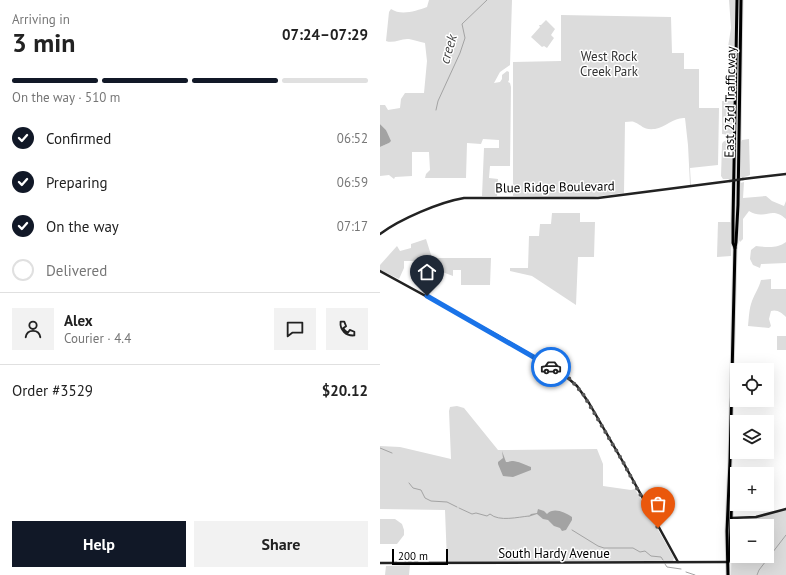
<!DOCTYPE html>
<html lang="en">
<head>
<meta charset="utf-8">
<style>
	:root { --surface:#fff; --page:#f2f2f2; --text:#222; --muted:#767676; --line:#e0e0e0; --accent:#111827 }
	body { margin:0; font-family:"PT Sans",sans-serif; background:var(--page); color:var(--text); height:100vh; display:flex; flex-direction:column; font-size:15px; white-space:nowrap }
	* { box-sizing:border-box; margin:0 }
	p { font-size:13px; color:var(--muted) }
	.icon { flex:none; width:22px; height:22px; fill:none; stroke:currentColor; stroke-width:2; stroke-linecap:round; stroke-linejoin:round }
	.map { position:relative; flex:1; overflow:hidden }
	.drawer { display:flex; flex-direction:column; background:var(--surface); width:380px }
	.drawer>* { flex:none }
	.tools { position:absolute; left:350px; top:363px; display:grid; gap:8px }
	.tools a { display:grid; place-items:center; width:44px; height:44px; border-radius:0px; background:var(--surface); box-shadow:0 4px 16px #0002; font-size:20px }
	.scale { position:absolute; left:12px; bottom:10px; width:56px; box-sizing:border-box; padding-left:4px; border:2px solid #000; border-top:0; font-size:11px; line-height:14px; white-space:nowrap; color:#000; -webkit-text-stroke:3px #fff; paint-order:stroke }
	.pin { position:absolute; display:grid; place-items:center; width:34px; height:34px; color:#fff; margin:-41px -17px; border-radius:50% 50% 50% 0; rotate:-45deg; box-shadow:0 0 4px #0007 }
	.pin .icon { rotate:45deg }
	.courier { position:absolute; display:grid; place-items:center; width:40px; height:40px; margin:-20px; border:3px solid #1a73e8; border-radius:50%; background:#fff; color:#222; box-shadow:0 1px 5px #0007 }
	.head em { font-style:normal; font-weight:600 }
	.head div { display:flex; flex-direction:column-reverse }
	.head { display:flex; align-items:center; justify-content:space-between; height:68px; padding:0 12px }
	h1 { font-size:26px; font-weight:600; line-height:30px }
	.bar { display:grid; grid-template-columns:repeat(4,1fr); gap:6px 4px; align-content:center; height:48px; padding:0 12px }
	.bar i { height:5px; border-radius:3px; background:var(--line) }
	.bar .selected { background:var(--accent) }
	.bar p { grid-column:span 4 }
	.line { display:flex; align-items:center; gap:10px; padding:0 12px; border-top:1px solid var(--line) }
	.line div { flex:1 }
	.round { display:grid; place-items:center; flex:none; width:42px; height:42px; border-radius:0px; background:var(--page) }
	ol { padding:0 12px; list-style:none }
	li { display:flex; align-items:center; gap:12px; height:44px }
	li p { margin-inline-start:auto }
	li .icon { padding:4px; border-radius:50%; background:var(--accent); color:#fff; stroke-width:4 }
	li:last-child { color:var(--muted) }
	li i { width:22px; height:22px; border:2px solid var(--line); border-radius:50% }
	.cta { display:flex; gap:8px; margin-top:auto; padding:8px 12px }
	.cta a { flex:1; height:46px; border-radius:0px; background:var(--accent); color:#fff; font-size:16px; font-weight:600; line-height:46px; text-align:center }
	.cta a+a { background:var(--page); color:var(--text) }
	main { display:flex; flex:1; min-height:0 }
	.map>svg:first-child { display:block }
	.green { fill:#dcdcdc }
	.water { fill:#a3a3a3 }
	.lines { fill:none; stroke-linecap:round; stroke-linejoin:round }
	.stream { stroke:#a3a3a3; stroke-width:1 }
	.primary-casing { stroke:#dbdbdb; stroke-width:5 }
	.secondary { stroke:#222; stroke-width:2.5 }
	.primary { stroke:#000; stroke-width:3 }
	.secondary-bridge { stroke:#222; stroke-width:2.5 }
	.done { stroke:#595959; stroke-width:4; stroke-dasharray:0 7.2 }
	.route { stroke:#1a73e8; stroke-width:5 }
	.labels { text-anchor:middle; dominant-baseline:central; stroke-width:3; stroke-linejoin:round; paint-order:stroke }
	.park-label { font-size:13px; fill:#333; stroke:#fff }
	.street-label { font-size:13px; fill:#000; stroke:#fff }
	.water-label { font-size:14px; font-style:italic; fill:#444; stroke:#fff }
</style>
</head>
<body>
<main>
<section class="drawer">
<div class="head"><div><h1>3 min</h1><p>Arriving in</p></div><em>07:24–07:29</em></div>
<div class="bar"><i class="selected"></i><i class="selected"></i><i class="selected"></i><i></i><p>On the way · 510 m</p></div>
<ol>
<li><svg class="icon" aria-label="check" viewBox="0 0 24 24"><path d="M5 12l5 5 9-10"/></svg>Confirmed<p>06:52</p></li>
<li><svg class="icon" aria-label="check" viewBox="0 0 24 24"><path d="M5 12l5 5 9-10"/></svg>Preparing<p>06:59</p></li>
<li><svg class="icon" aria-label="check" viewBox="0 0 24 24"><path d="M5 12l5 5 9-10"/></svg>On the way<p>07:17</p></li>
<li><i></i>Delivered</li>
</ol>
<div class="line" style="height:72px"><a class="round"><svg class="icon" aria-label="person" viewBox="0 0 24 24"><circle cx="12" cy="8" r="4"/><path d="M4 21q1-7 8-7t8 7"/></svg></a><div><b>Alex</b><p>Courier · 4.4</p></div><a class="round"><svg class="icon" aria-label="chat" viewBox="0 0 24 24"><path d="M4 5h16v11H9l-5 4z"/></svg></a><a class="round"><svg class="icon" aria-label="phone" viewBox="0 0 24 24"><path d="M5 4h4l2 5-3 2q2 4 5 5l2-3 5 2v4C11 20 4 13 5 4z"/></svg></a></div>
<div class="line" style="height:52px"><div>Order #3529</div><b>$20.12</b></div>
<div class="cta"><a>Help</a><a>Share</a></div>
</section>
<div class="map">
<svg width="406" height="575" viewBox="0 0 406 575">
	<rect width="100%" height="100%" fill="#fff"/>
	<g class="green">
		<path d="M49,0H132L130,65L120,72L114,83L120,82L122,79V75L127,71L129,72V80L128,82L130,83L131,87L130,166H110L109,178L118,179L117,196H102L104,148H119V140L103,139L101,144L87,143L86,178H45L46,174L50,170L49,152H32V176L15,177L14,179L9,175L0,176V147L9,143L6,130L0,124V105H5L8,110L20,108L21,99L25,93H44L47,61L45,43C39,42 35,40 29,39C21,38 14,44 6,41L9,12L11,9C21,16 36,11 47,7Z"/>
		<path d="M349,0H355L356,16L353,133L349,135L342,134V101H352L348,47L351,28Z"/>
		<path d="M181,15L291,17L292,53H304V69H319V108H339L338,165L310,168L311,185H310L308,145L305,118C294,117 286,127 275,129C262,130 264,126 254,122C252,121 248,122 245,122L244,193L213,197L212,198L133,196V62L181,61Z"/>
		<path d="M166,20L175,29L171,35L174,38L167,48L164,46L162,47L151,37L160,27L159,25H161Z"/>
		<path d="M350,138L352,139L353,141L352,179H343L341,176L342,144L343,142Z"/>
		<path d="M369,139L370,175L368,176L360,178L361,142L362,140Z"/>
		<path d="M364,182L363,198L386,196L392,201L404,206L406,201V219C391,205 385,221 369,211L363,219V239L360,242L359,240L360,183Z"/>
		<path d="M172,213H200V222H215L214,257H198L196,305L152,276L130,271V268H148L149,236H159L160,224H171Z"/>
		<path d="M338,222H350L352,224L351,256L337,257Z"/>
		<path d="M46,239L52,258H111L110,285H81V270H73V276L33,261H24V268L19,279L0,270V265L17,246L20,251L31,248V244Z"/>
		<path d="M406,242V263L381,264L380,268L373,265L370,259L371,250L376,246C386,247 397,249 406,242Z"/>
		<path d="M391,279V289H406V317C402,313 397,309 391,311L389,319L391,326L389,328L368,326C369,317 369,309 372,301C375,293 379,288 381,280Z"/>
		<rect x="397" y="336" width="9" height="14"/>
		<path d="M77,406L84,408L118,450L217,449L223,464V486L251,490L255,489L294,558L293,561L67,562L65,510L0,509V446L20,447L71,459L69,411L70,407Z"/>
		<path d="M406,509V575H351L352,528L357,527V556H387V526H363V519Z"/>
		<path d="M0,519H15L22,524L24,530V535L17,544H0Z"/>
		<path d="M30,565L29,575H5L6,566Z"/>
	</g>
	<g class="water">
		<path d="M0,124L6,130L11,141L9,143L0,147Z"/>
		<path d="M122,451L126,462C128,462 131,461 133,461C137,461 146,465 151,467V470L133,477L123,476L118,464V462L123,458Z"/>
		<path d="M158,509L164,511L167,514C174,507 184,512 192,517V520L186,530L182,531L180,528L174,526L168,520L163,519L157,514L148,517L151,514L157,513Z"/>
	</g>
	<g class="lines">
		<g class="stream">
			<path d="M56,110L58,101L80,53L85,38L82,24L107,0"/>
			<path d="M0,448L12,453"/>
			<path d="M29,483L33,488L41,490L45,498L51,501L67,502L77,507"/>
			<path d="M79,508L92,514L96,513L107,516L110,514C119,522 138,517 149,516"/>
			<path d="M192,530L218,546L224,548H253L260,552L265,551L271,556L281,557L283,560"/>
			<path d="M285,564L287,567L301,569"/>
			<path d="M306,572L315,575"/>
			<path d="M377,575L379,570L406,535"/>
		</g>
		<g class="primary-casing">
			<g id="primary">
				<path d="M355,248L356,242L358,205L361,0"/>
				<path d="M348,562L350,557L352,482L350,475"/>
				<path d="M348,575L347,531L350,461L355,248L353,243V221L357,0"/>
			</g>
		</g>
		<g class="secondary">
			<path d="M363,179L406,174"/>
			<path d="M0,234C20,219 60,202 84,198H218L350,181"/>
			<path d="M0,271L117,335L182,373L197,386L209,403L243,462L298,562"/>
			<path d="M351,518L376,517L406,509"/>
			<path d="M0,563L348,562"/>
		</g>
		<use href="#primary" class="primary"/>
		<path class="secondary-bridge" d="M350,181L363,179"/>
	</g>
	<g class="lines">
		<path class="done" d="M171,367L190,379L203,394L243,462L278,528"/>
		<path class="route" d="M47,296L171,367"/>
	</g>
	<g class="labels">
		<g class="park-label">
			<text x="229" y="56">West Rock<tspan x="229" dy="15">Creek Park</tspan></text>
		</g>
		<g class="street-label">
			<text transform="translate(350 102) rotate(-89)">East 23rd Trafficway</text>
			<text transform="translate(175 187) rotate(-1)">Blue Ridge Boulevard</text>
			<text x="174" y="553">South Hardy Avenue</text>
		</g>
		<g class="water-label">
			<text transform="translate(68 49) rotate(-74)">creek</text>
		</g>
	</g>
</svg>
<div class="tools">
<a><svg class="icon" aria-label="locate" viewBox="0 0 24 24"><circle cx="12" cy="12" r="6"/><path d="M12 2v4M12 18v4M2 12h4M18 12h4"/></svg></a>
<a><svg class="icon" aria-label="layers" viewBox="0 0 24 24"><path d="M12 4l9 5-9 5-9-5zM3 14l9 5 9-5"/></svg></a>
<a>+</a>
<a>−</a>
</div>
<div class="scale">200 m</div>
<div class="pin" style="left:278px;top:528px;background:#ea580c"><svg class="icon" aria-label="bag" viewBox="0 0 24 24"><path d="M5 8h14l-1 12H6zM9 8a3 3 0 0 1 6 0"/></svg></div>
<div class="pin" style="left:47px;top:296px;background:#1f2937"><svg class="icon" aria-label="home" viewBox="0 0 24 24"><path d="M3 11l9-7 9 7M6 9v11h12V9"/></svg></div>
<div class="courier" style="left:171px;top:367px"><svg class="icon" aria-label="car" viewBox="0 0 24 24"><path d="M5 17H2v-5l4-1 3-4h7l3 4 3 1v5h-3M9 17h6M6 11h13"/><circle cx="7" cy="17" r="2"/><circle cx="17" cy="17" r="2"/></svg></div>
</div>
</main>
</body>
</html>
